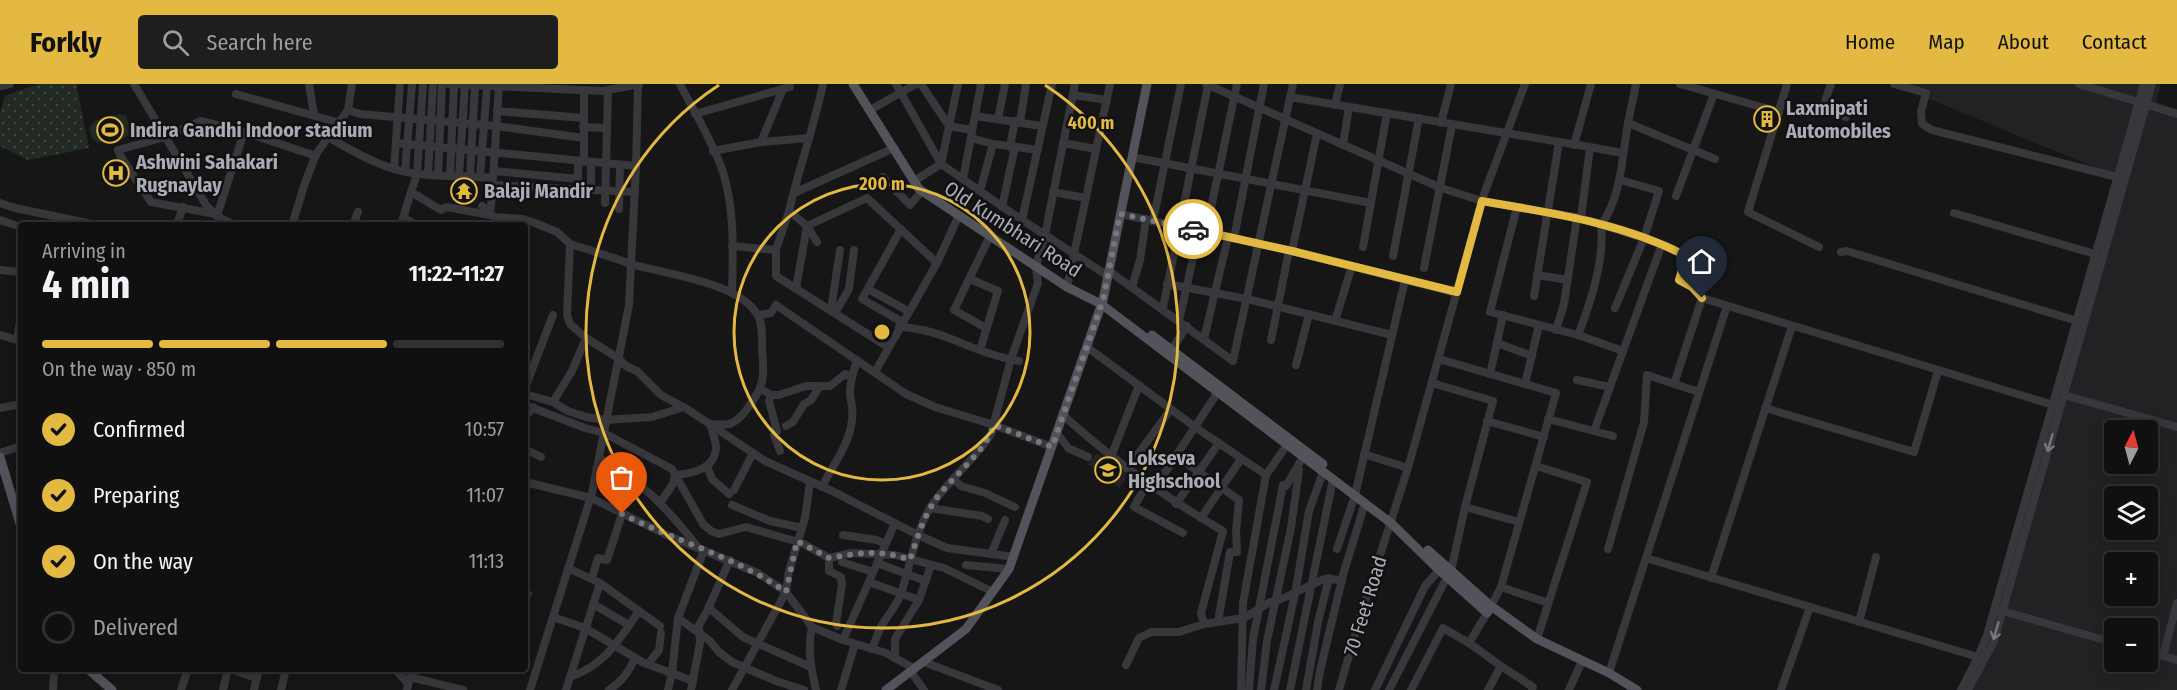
<!DOCTYPE html>
<html lang="en">
<head>
<meta charset="utf-8">
<style>
	:root { --surface:#101011; --page:#1e1e1f; --text:#f1f3f6; --muted:#9c9d9f; --line:#303031; --accent:#e3b942 }
	body { margin:0; font-family:"Fira Sans Condensed",sans-serif; background:var(--page); color:var(--text); height:100vh; display:flex; flex-direction:column; font-size:22px; white-space:nowrap }
	* { box-sizing:border-box; margin:0 }
	p { font-size:20px; color:var(--muted) }
	.icon { flex:none; width:33px; height:33px; fill:none; stroke:currentColor; stroke-width:2; stroke-linecap:round; stroke-linejoin:round }
	.map { position:relative; flex:1; overflow:hidden }
	.details { position:absolute; left:18px; top:138px; width:510px; height:450px; display:flex; flex-direction:column; background:var(--surface); border-radius:6px; box-shadow:0 3px 15px #0003,0 0 0 2px var(--line) }
	.details>* { flex:none }
	.needle { width:39px; rotate:6deg }
	.controls { position:absolute; left:2104px; top:336px; display:grid; gap:12px }
	.controls a { display:grid; place-items:center; width:54px; height:54px; border-radius:6px; background:var(--surface); box-shadow:0 3px 15px #0003,0 0 0 2px var(--line); font-size:30px }
	.pin { position:absolute; display:grid; place-items:center; width:51px; height:51px; color:#fff; margin:-62px -26px; border-radius:50% 50% 50% 0; rotate:-45deg; box-shadow:0 0 6px #0007 }
	.pin .icon { rotate:45deg }
	.courier { position:absolute; display:grid; place-items:center; width:60px; height:60px; margin:-30px; border:4px solid #e3b942; border-radius:50%; background:#fff; color:#222; box-shadow:0 2px 8px #0007 }
	.overview em { font-style:normal; font-weight:700 }
	.overview div { display:flex; flex-direction:column-reverse }
	.overview { display:flex; align-items:center; justify-content:space-between; height:102px; padding:0 24px }
	h1 { font-size:39px; font-weight:700; line-height:45px }
	.bar { display:grid; grid-template-columns:repeat(4,1fr); gap:9px 6px; align-content:center; height:72px; padding:0 24px }
	.bar i { height:8px; border-radius:4px; background:var(--line) }
	.bar .on { background:var(--accent) }
	.bar p { grid-column:span 4 }
	ol { padding:0 24px; list-style:none }
	li { display:flex; align-items:center; gap:18px; height:66px }
	li p { margin-inline-start:auto }
	li .icon { padding:6px; border-radius:50%; background:var(--accent); color:#111; stroke-width:4 }
	li:last-child { color:var(--muted) }
	li i { width:33px; height:33px; border:3px solid var(--line); border-radius:50% }
	header { display:flex; align-items:center; gap:36px; box-sizing:border-box; height:84px; padding:0 30px; background:var(--accent); color:#111 }
	header strong { font-size:28px }
	nav { display:flex; gap:33px; margin-inline-start:auto; font-size:21px }
	.search { width:420px; height:54px; background:var(--page); display:flex; align-items:center; gap:15px; box-sizing:border-box; padding:0 21px; border-radius:6px; color:var(--muted); font-size:22px }
	.map>svg:first-child { display:block }
	.built { fill:#222224; fill-rule:evenodd }
	.green { fill:#222a23 }
	.park { fill:url(#park-dots) }
	.lines { fill:none; stroke-linecap:round; stroke-linejoin:round }
	.minor { stroke:#37373c; stroke-width:8 }
	.major { stroke:#53545b; stroke-width:9 }
	.oneway { stroke:#76777f }
	.done { stroke:#76787e; stroke-width:6; stroke-dasharray:0 10.8 }
	.route { stroke:#e3b942; stroke-width:8 }
	.ring { fill:none; stroke:#e3b942; stroke-width:3 }
	.labels { text-anchor:middle; dominant-baseline:central; stroke-width:5; stroke-linejoin:round; paint-order:stroke }
	.poi-label { font-size:20px; font-weight:bold; fill:#a9acb6; stroke:#111112; text-anchor:start }
	.street-label { font-size:20px; fill:#a9acb6; stroke:#111112 }
	.centre { fill:#e3b942; stroke:#111112; stroke-width:3 }
	.ring-label { font-size:18px; text-anchor:middle; font-weight:bold; fill:#e3b942; stroke:#111112; stroke-width:5; stroke-linejoin:round; paint-order:stroke }
</style>
</head>
<body>
<header>
<strong>Forkly</strong>
<div class="search"><svg class="icon" aria-label="search" viewBox="0 0 24 24"><circle cx="10" cy="10" r="6"/><path d="M15 15l6 6"/></svg>Search here</div>
<nav><a>Home</a><a>Map</a><a>About</a><a>Contact</a></nav>
</header>
<div class="map">
<svg width="2177" height="606" viewBox="0 0 2177 606">
	<defs>
		<pattern id="park-dots" width="8" height="8" patternUnits="userSpaceOnUse" patternTransform="scale(1.5)"><rect width="8" height="8" fill="#222a23"/><path d="M2 2h.1M6 6h.1" fill="none" stroke="#3f4641" stroke-width="1.8" stroke-linecap="round"/></pattern>
	</defs>
	<rect width="100%" height="100%" fill="#161617"/>
	<g class="built">
		<path d="M1893,0H2161L2156,18L2177,25V606H1961L1980,568L2118,93ZM2115,346H2148V380H2115ZM2115,412H2148V446H2115ZM2115,478H2148V512H2115ZM2115,544H2148V578H2115Z"/>
		<path d="M1097,369L1128,392L1119,404L1088,380Z"/>
	</g>
	<path class="green" d="M120,30L126,32L131,48L125,54L98,59L92,55L89,44C95,33 108,33 120,30Z"/>
	<path class="park" d="M38,0H76L89,64L28,76L0,62V30L5,12Z"/>
	<g class="lines">
		<g class="minor">
			<path d="M134,0L206,121L217,132L234,141"/>
			<path d="M309,0L314,31"/>
			<path d="M423,0L417,90L411,108L441,126L446,123L490,131L493,101"/>
			<path d="M449,0L603,7L639,0"/>
			<path d="M680,0C694,28 713,58 723,88C735,126 733,170 732,209"/>
			<path d="M896,0L941,80L1010,128L1108,192"/>
			<path d="M921,0L949,42L972,46"/>
			<path d="M1206,0L1441,104L1482,117L1581,134L1667,162L1686,172L1679,196L1692,203L1702,214L2060,323"/>
			<path d="M1680,0L1779,28"/>
			<path d="M1787,0L1748,128L1819,163"/>
			<path d="M1831,0L1823,23L1846,33"/>
			<path d="M1894,0L1926,9L1921,28L1922,40L1932,46L2121,94"/>
			<path d="M2079,0L2177,30"/>
			<path d="M0,2L10,0"/>
			<path d="M584,6V78"/>
			<path d="M236,10L340,39"/>
			<path d="M1073,11L1107,16"/>
			<path d="M1290,13L1590,63L1581,134"/>
			<path d="M1335,21L1340,0"/>
			<path d="M348,26L360,30L496,42L584,54"/>
			<path d="M870,26L916,0"/>
			<path d="M497,27L584,34"/>
			<path d="M695,30L790,3L789,0"/>
			<path d="M975,32L1042,42"/>
			<path d="M998,35L1005,0"/>
			<path d="M1015,37L1010,62L1038,66"/>
			<path d="M1020,38L1026,0"/>
			<path d="M1441,39L1451,0"/>
			<path d="M1628,39L1636,0"/>
			<path d="M583,43L607,44"/>
			<path d="M330,54C357,70 387,87 419,90C444,93 469,92 493,94L499,2"/>
			<path d="M971,54L993,60L1010,62L1014,67L1002,123"/>
			<path d="M761,58L783,5"/>
			<path d="M396,59L636,82"/>
			<path d="M1063,59L1096,65"/>
			<path d="M1343,61L1349,23"/>
			<path d="M1574,61L1591,0"/>
			<path d="M1590,63L1622,69"/>
			<path d="M713,67L761,58L809,54"/>
			<path d="M1132,73L1371,119"/>
			<path d="M591,79V106"/>
			<path d="M394,85L400,0"/>
			<path d="M405,87L412,0"/>
			<path d="M494,87L578,95V78"/>
			<path d="M428,90L433,0"/>
			<path d="M438,91L442,0"/>
			<path d="M450,92L454,0"/>
			<path d="M459,92L465,1"/>
			<path d="M470,93L475,1"/>
			<path d="M480,93L487,2"/>
			<path d="M883,93L910,121L922,107"/>
			<path d="M963,95L981,0"/>
			<path d="M914,97L941,80L958,0"/>
			<path d="M493,99V101L635,108"/>
			<path d="M980,107L993,60"/>
			<path d="M1053,108L1086,114"/>
			<path d="M794,109L894,64"/>
			<path d="M1676,112L1714,10"/>
			<path d="M0,119L15,124L97,141"/>
			<path d="M605,119L608,6"/>
			<path d="M482,122L494,133L523,135L535,139L557,148L570,160L567,231L570,240L586,254L618,274L626,282L637,287L661,311L683,323"/>
			<path d="M1517,123L1490,228L1578,251L1623,267"/>
			<path d="M619,125L620,81"/>
			<path d="M789,127L776,166V192L888,263"/>
			<path d="M1954,129L2095,170"/>
			<path d="M215,130L151,118L121,73L118,66L165,53L201,37L244,48"/>
			<path d="M1120,130L1292,167L1457,209"/>
			<path d="M217,132L244,48L316,72"/>
			<path d="M404,134L417,141"/>
			<path d="M0,136L21,143"/>
			<path d="M1022,136L1052,0"/>
			<path d="M1153,137L1181,0"/>
			<path d="M177,141L183,123"/>
			<path d="M292,141L305,99L316,70L348,26L352,0"/>
			<path d="M353,141L358,128"/>
			<path d="M401,141L411,108"/>
			<path d="M901,145L862,215L902,238"/>
			<path d="M1206,148L1237,0"/>
			<path d="M1234,154L1264,0"/>
			<path d="M817,158L807,142L789,127C799,84 814,43 823,0"/>
			<path d="M570,160C591,166 611,173 631,180C665,190 738,198 757,230C763,238 762,256 762,266C763,279 765,294 759,306C753,317 741,337 729,340C723,341 716,340 710,340C712,347 716,357 716,364C715,385 691,390 675,391L673,400L660,419"/>
			<path d="M732,162L776,166"/>
			<path d="M1363,163L1387,29"/>
			<path d="M1292,167L1317,50"/>
			<path d="M1841,168L1847,167L2077,237"/>
			<path d="M1393,172L1419,34"/>
			<path d="M1424,184L1452,41"/>
			<path d="M0,186L21,188"/>
			<path d="M1109,187L1233,277L1293,0"/>
			<path d="M1537,191L1568,196"/>
			<path d="M970,195L998,207L980,266"/>
			<path d="M1167,200L1247,215L1392,251"/>
			<path d="M1067,203L1110,0"/>
			<path d="M1132,203L1140,176L1146,135"/>
			<path d="M796,204L807,142L867,114L937,179"/>
			<path d="M868,205L908,227"/>
			<path d="M1534,212L1559,58"/>
			<path d="M1163,224L1208,1"/>
			<path d="M1615,224L1644,154L1659,107L1620,96"/>
			<path d="M831,226L840,166"/>
			<path d="M835,229L849,205L854,166"/>
			<path d="M759,231L771,229L776,221L906,310L935,323L994,341L1052,363"/>
			<path d="M1179,237L1199,147"/>
			<path d="M1335,237L1352,182"/>
			<path d="M899,243C934,244 959,260 991,270C1000,273 1009,275 1019,277"/>
			<path d="M986,244L954,226L990,152"/>
			<path d="M1556,246L1564,220L1577,133"/>
			<path d="M0,251L21,257"/>
			<path d="M1578,251C1591,218 1605,176 1601,141C1622,112 1622,72 1628,39L1715,75"/>
			<path d="M1204,255L1228,153"/>
			<path d="M17,256L21,232"/>
			<path d="M1271,256L1289,167"/>
			<path d="M1497,259L1532,272"/>
			<path d="M1087,263L1195,343L1266,391"/>
			<path d="M1172,265L1187,242"/>
			<path d="M1439,275L1556,309L1501,503L1491,522"/>
			<path d="M1296,281L1309,230"/>
			<path d="M875,288L938,177L959,131"/>
			<path d="M1490,290L1503,231"/>
			<path d="M1577,296L1610,303"/>
			<path d="M1432,299L1493,317L1465,423L1451,487"/>
			<path d="M1525,300L1539,241"/>
			<path d="M1674,300L1702,214"/>
			<path d="M525,304L553,231"/>
			<path d="M760,304L771,311H779L806,302H830L845,290L852,293"/>
			<path d="M525,310L553,318L568,327L586,333L606,336L652,333L684,323L765,377L832,407L918,451L947,464L1014,473"/>
			<path d="M771,311L769,317L777,347L774,351L780,367"/>
			<path d="M2064,311L2177,343"/>
			<path d="M553,318L572,287L586,254"/>
			<path d="M525,321L585,344L604,349L672,385L703,440L711,447L719,450L746,443L802,459L829,474L851,469L895,471L944,484L993,508"/>
			<path d="M0,324L21,320"/>
			<path d="M1765,324L1914,368L1938,287"/>
			<path d="M1063,331C1112,376 1165,413 1223,447L1201,529L1204,540"/>
			<path d="M525,334L533,323"/>
			<path d="M1548,335L1613,352"/>
			<path d="M1487,337L1544,353"/>
			<path d="M786,342L793,338L804,320L811,316L820,302"/>
			<path d="M1594,347L1662,160"/>
			<path d="M1057,349L1068,364L1088,373"/>
			<path d="M525,365L541,373"/>
			<path d="M0,369L21,362"/>
			<path d="M1364,370L1408,384"/>
			<path d="M1175,371L1239,416L1236,448L1237,468H1230L1218,538"/>
			<path d="M1111,373L1139,301"/>
			<path d="M599,374C639,393 670,428 697,462"/>
			<path d="M707,382L712,395L729,410"/>
			<path d="M1536,382L1587,398L1537,555"/>
			<path d="M1127,385L1171,325"/>
			<path d="M953,395L961,402L985,409L1015,423"/>
			<path d="M525,398L591,414L671,453L758,489L786,508L812,543L843,556L886,569L915,585"/>
			<path d="M1147,400L1134,423L1183,449"/>
			<path d="M822,403C833,380 849,362 852,336C854,326 850,317 850,308C850,297 854,286 857,276"/>
			<path d="M1154,405L1218,308"/>
			<path d="M734,406L753,369"/>
			<path d="M1176,420L1219,359"/>
			<path d="M732,421L770,437L802,444"/>
			<path d="M1465,423L1519,438"/>
			<path d="M930,424L982,432L988,435"/>
			<path d="M1201,434L1241,375"/>
			<path d="M843,451L877,456L885,460"/>
			<path d="M1337,465L1355,411L1405,196"/>
			<path d="M1608,465L1644,338L1647,291L1699,308"/>
			<path d="M991,470L1005,436"/>
			<path d="M829,474V487L841,493L842,501L836,539L837,542"/>
			<path d="M1646,474L1978,573"/>
			<path d="M842,478L873,488"/>
			<path d="M877,479L926,497"/>
			<path d="M966,481L1009,485"/>
			<path d="M592,494L598,474L607,476L622,430"/>
			<path d="M1711,494L1792,242"/>
			<path d="M869,498L919,516"/>
			<path d="M1501,503L1548,519"/>
			<path d="M525,509L528,510"/>
			<path d="M593,520L629,541"/>
			<path d="M709,524L743,553L811,583"/>
			<path d="M1999,526L2115,559"/>
			<path d="M639,527L660,542"/>
			<path d="M553,533L585,544L644,579L693,597"/>
			<path d="M678,534L710,557L719,568L732,578L776,597L804,606"/>
			<path d="M1859,538L1876,473"/>
			<path d="M812,543C807,563 811,585 816,606"/>
			<path d="M843,556L895,439"/>
			<path d="M1469,559L1501,582"/>
			<path d="M872,565C875,558 877,550 881,543C887,532 895,524 900,512C911,482 914,448 932,421C949,395 975,376 991,350L1011,275L1038,199L1036,183L1045,151L1075,0"/>
			<path d="M2148,568L2177,576"/>
			<path d="M2163,572L2177,519"/>
			<path d="M895,574V555L919,516L931,481"/>
			<path d="M924,578L998,606"/>
			<path d="M648,580L659,566L661,549"/>
			<path d="M1126,581L1139,554L1151,548H1179L1204,540L1244,534L1270,518L1277,517L1324,495L1342,496"/>
			<path d="M230,585L256,594"/>
			<path d="M395,585L408,600"/>
			<path d="M911,588L924,606"/>
			<path d="M1609,589L1727,222"/>
			<path d="M570,593C605,581 619,556 639,527L600,499"/>
			<path d="M53,606L54,585"/>
			<path d="M181,606L188,585"/>
			<path d="M223,606L228,585"/>
			<path d="M254,606L259,585"/>
			<path d="M281,606L286,585"/>
			<path d="M407,606L410,593L463,606"/>
			<path d="M530,606L592,409L629,221L636,82L638,0"/>
			<path d="M566,606L600,499L568,484"/>
			<path d="M609,606C622,598 629,588 635,574"/>
			<path d="M668,606L672,589L678,534L704,466"/>
			<path d="M691,606L700,559L699,541L707,527L730,476"/>
			<path d="M732,606L786,508L789,487L805,434L810,398"/>
			<path d="M841,606L855,560"/>
			<path d="M1241,606L1243,519L1266,391L1287,361"/>
			<path d="M1249,606L1253,555L1283,401L1286,402L1303,373"/>
			<path d="M1261,606L1267,557L1291,444L1299,386"/>
			<path d="M1274,606L1295,510L1309,427L1323,388"/>
			<path d="M1290,606L1333,395"/>
			<path d="M1306,606L1318,538L1329,494"/>
			<path d="M1317,606L1320,587L1343,491L1365,419"/>
			<path d="M1339,606L1361,530L1408,384L1483,113L1525,0"/>
			<path d="M1375,606L1425,502L1439,486"/>
			<path d="M1389,606L1447,493"/>
			<path d="M1411,606L1443,544L1469,559L1487,529"/>
			<path d="M1488,606L1501,582L1533,603L1532,606"/>
			<path d="M1569,606L1582,577"/>
			<path d="M1781,606L1810,523"/>
			<path d="M1961,606L1978,573L1987,551L2144,0"/>
			<path d="M1968,606L1994,557L2152,0"/>
		</g>
		<g class="major">
			<path d="M853,0L919,105L1067,203L1101,220L1391,439L1439,486L1487,529L1491,522"/>
			<path d="M1152,251L1323,380"/>
			<path d="M0,373L21,443"/>
			<path d="M1428,466L1491,522L1537,555L1609,589L1637,606"/>
			<path d="M88,585L112,606"/>
			<path d="M886,606L966,545L1009,485L1103,216L1147,0"/>
		</g>
	</g>
	<defs><path id="oneway-shaft" d="M-6 0H5M1.5-3L5.5 0L1.5 3" fill="none" stroke-width="1.6" stroke-linecap="round" stroke-linejoin="round" transform="scale(1.5)"/></defs>
	<g class="oneway">
		<use href="#oneway-shaft" transform="translate(2050 359) rotate(106)"/>
		<use href="#oneway-shaft" transform="translate(1996 547) rotate(106)"/>
	</g>
	<g class="lines">
		<path class="done" d="M622,430C676,457 736,473 786,508L797,457L829,474C860,469 880,465 910,476C917,455 923,433 936,415C953,392 986,367 994,341L1052,363L1103,216L1120,130L1193,145"/>
		<path class="route" d="M1193,145L1292,167L1457,208L1482,117C1551,129 1624,139 1686,172L1679,196L1692,203L1702,214"/>
	</g>
	<g class="ring">
		<circle cx="882" cy="248" r="148"/>
		<path d="M1045 1A296 296 0 1 1 719 1"/>
	</g>
	<defs>
		<g id="building-ring" transform="scale(1.35)"><circle r="9.5" fill="#111112" stroke="#e3b942" stroke-width="1.5"/><path d="M-4-6H4V6H1V3H-1V6H-4ZM-2.5-4.3h1.7v1.8h-1.7ZM.8-4.3h1.7v1.8H.8ZM-2.5-1h1.7V.8h-1.7ZM.8-1h1.7V.8H.8Z" fill="#e3b942"/></g>
		<g id="stadium-ring" transform="scale(1.35)"><circle r="9.5" fill="#111112" stroke="#e3b942" stroke-width="1.5"/><path d="M0-5a6.5 5 0 1 0 0 10a6.5 5 0 1 0 0-10ZM-3.5-1.8h7v3.6h-7Z" fill="#e3b942"/></g>
		<g id="hospital-ring" transform="scale(1.35)"><circle r="9.5" fill="#111112" stroke="#e3b942" stroke-width="1.5"/><path d="M-5-5h3v3.5h4V-5h3V5h-3V1.5h-4V5h-3Z" fill="#e3b942"/></g>
		<g id="temple-ring" transform="scale(1.35)"><circle r="9.5" fill="#111112" stroke="#e3b942" stroke-width="1.5"/><path d="M0-6L5-2H3V0L6.5 2.5H4V6H1.5V3h-3V6H-4V2.5H-6.5L-3 0V-2H-5Z" fill="#e3b942"/></g>
		<g id="school-ring" transform="scale(1.35)"><circle r="9.5" fill="#111112" stroke="#e3b942" stroke-width="1.5"/><path d="M0-5L7-2L0 1L-7-2ZM-4 1L0 2.5L4 1V4Q0 6-4 4Z" fill="#e3b942"/></g>
	</defs>
	<g fill-rule="evenodd">
		<use href="#building-ring" x="1767" y="35"/>
		<use href="#stadium-ring" x="110" y="46"/>
		<use href="#hospital-ring" x="116" y="89"/>
		<use href="#temple-ring" x="464" y="107"/>
		<use href="#school-ring" x="1108" y="386"/>
	</g>
	<g class="labels">
		<g class="poi-label">
			<text x="1786" y="24">Laxmipati<tspan x="1786" dy="23">Automobiles</tspan></text>
			<text x="130" y="46">Indira Gandhi Indoor stadium</text>
			<text x="136" y="78">Ashwini Sahakari<tspan x="136" dy="23">Rugnaylay</tspan></text>
			<text x="484" y="107">Balaji Mandir</text>
			<text x="1128" y="374">Lokseva<tspan x="1128" dy="23">Highschool</tspan></text>
		</g>
		<g class="street-label">
			<text transform="translate(1013 145) rotate(33)">Old Kumbhari Road</text>
			<text transform="translate(1365 522) rotate(-73)">70 Feet Road</text>
		</g>
	</g>
	<circle cx="882" cy="248" r="9" class="centre"/>
	<g class="ring-label">
		<text x="1091" y="45">400 m</text>
		<text x="882" y="106">200 m</text>
	</g>
</svg>
<div class="controls">
<a><svg class="needle" viewBox="-14 -14 28 28"><path d="M0-13l5 13h-10z" fill="#e53935"/><path d="M0 13l5-13h-10z" fill="#9c9d9f"/></svg></a>
<a><svg class="icon" aria-label="layers" viewBox="0 0 24 24"><path d="M12 4l9 5-9 5-9-5zM3 14l9 5 9-5"/></svg></a>
<a>+</a>
<a>−</a>
</div>
<div class="pin" style="left:622px;top:430px;background:#ea580c"><svg class="icon" aria-label="bag" viewBox="0 0 24 24"><path d="M5 8h14l-1 12H6zM9 8a3 3 0 0 1 6 0"/></svg></div>
<div class="pin" style="left:1702px;top:214px;background:#1f2937"><svg class="icon" aria-label="home" viewBox="0 0 24 24"><path d="M3 11l9-7 9 7M6 9v11h12V9"/></svg></div>
<div class="courier" style="left:1193px;top:145px"><svg class="icon" aria-label="car" viewBox="0 0 24 24"><path d="M5 17H2v-5l4-1 3-4h7l3 4 3 1v5h-3M9 17h6M6 11h13"/><circle cx="7" cy="17" r="2"/><circle cx="17" cy="17" r="2"/></svg></div>
<section class="details">
<div class="overview"><div><h1>4 min</h1><p>Arriving in</p></div><em>11:22–11:27</em></div>
<div class="bar"><i class="on"></i><i class="on"></i><i class="on"></i><i></i><p>On the way · 850 m</p></div>
<ol>
<li><svg class="icon" aria-label="check" viewBox="0 0 24 24"><path d="M5 12l5 5 9-10"/></svg>Confirmed<p>10:57</p></li>
<li><svg class="icon" aria-label="check" viewBox="0 0 24 24"><path d="M5 12l5 5 9-10"/></svg>Preparing<p>11:07</p></li>
<li><svg class="icon" aria-label="check" viewBox="0 0 24 24"><path d="M5 12l5 5 9-10"/></svg>On the way<p>11:13</p></li>
<li><i></i>Delivered</li>
</ol>
</section>
</div>
</body>
</html>
